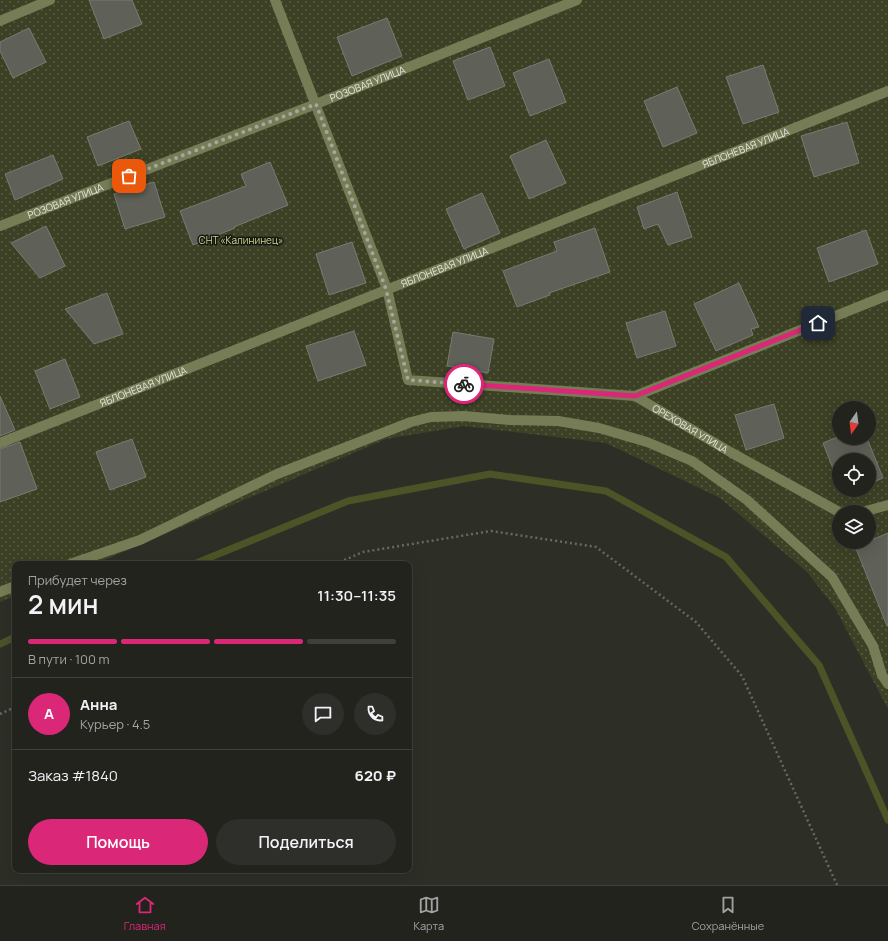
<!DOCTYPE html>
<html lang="ru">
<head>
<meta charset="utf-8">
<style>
	:root { --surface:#22231d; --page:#2e2f2a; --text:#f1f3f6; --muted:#a2a4a4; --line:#3f403b; --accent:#db2777 }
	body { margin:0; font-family:Manrope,sans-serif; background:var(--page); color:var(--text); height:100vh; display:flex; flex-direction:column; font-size:15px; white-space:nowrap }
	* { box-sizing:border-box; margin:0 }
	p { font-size:13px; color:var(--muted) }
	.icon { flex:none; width:22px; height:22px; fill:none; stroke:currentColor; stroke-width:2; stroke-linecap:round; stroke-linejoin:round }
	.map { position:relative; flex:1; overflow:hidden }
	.side { position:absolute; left:12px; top:561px; width:400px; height:312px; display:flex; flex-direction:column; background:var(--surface); border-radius:8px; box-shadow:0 4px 16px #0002,0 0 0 1px var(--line) }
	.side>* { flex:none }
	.needle { width:26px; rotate:194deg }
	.fabs { position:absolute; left:832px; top:401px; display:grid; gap:8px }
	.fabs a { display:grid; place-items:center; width:44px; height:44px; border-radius:50%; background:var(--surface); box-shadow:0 4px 16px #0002,0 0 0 1px var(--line); font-size:20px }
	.pin { position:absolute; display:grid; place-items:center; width:34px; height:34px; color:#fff; margin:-17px; border-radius:8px; box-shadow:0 2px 6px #0006 }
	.courier { position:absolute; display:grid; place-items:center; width:40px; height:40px; margin:-20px; border:3px solid #db2777; border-radius:50%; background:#fff; color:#222; box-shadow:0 1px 5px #0007 }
	.head em { font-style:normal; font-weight:600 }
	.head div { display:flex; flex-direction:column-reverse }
	.head { display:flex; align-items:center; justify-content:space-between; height:68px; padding:0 16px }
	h1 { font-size:26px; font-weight:600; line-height:30px }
	.bar { display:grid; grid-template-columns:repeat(4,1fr); gap:6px 4px; align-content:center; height:48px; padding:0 16px }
	.bar i { height:5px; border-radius:3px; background:var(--line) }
	.bar .current { background:var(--accent) }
	.bar p { grid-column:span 4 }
	.line { display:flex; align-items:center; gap:10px; padding:0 16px; border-top:1px solid var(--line) }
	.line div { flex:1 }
	.round { display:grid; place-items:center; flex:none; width:42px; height:42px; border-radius:21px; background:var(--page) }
	.cta { display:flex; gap:8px; margin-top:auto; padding:8px 16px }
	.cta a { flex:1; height:46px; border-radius:24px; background:var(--accent); color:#fff; font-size:16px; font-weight:600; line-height:46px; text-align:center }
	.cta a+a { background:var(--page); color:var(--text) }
	.tabs { display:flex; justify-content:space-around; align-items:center; height:56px; border-top:1px solid var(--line); background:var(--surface); font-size:11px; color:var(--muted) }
	.tabs a { display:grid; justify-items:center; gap:2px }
	.tabs .current { color:var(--accent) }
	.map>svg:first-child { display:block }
	.grass { fill:url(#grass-dots); fill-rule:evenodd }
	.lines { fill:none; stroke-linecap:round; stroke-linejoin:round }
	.stream { stroke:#4c5326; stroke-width:7 }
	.building { fill:#5f6158; stroke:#797b71 }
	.path { stroke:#676962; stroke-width:2.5; stroke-dasharray:2 3; stroke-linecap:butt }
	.minor { stroke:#767d56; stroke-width:10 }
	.done { stroke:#a4a69f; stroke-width:4; stroke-dasharray:0 7.2 }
	.route { stroke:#db2777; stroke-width:5 }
	.labels { text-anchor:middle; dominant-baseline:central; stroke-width:3; stroke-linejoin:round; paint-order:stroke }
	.street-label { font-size:10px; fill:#e4e6e0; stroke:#161713 }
	.park-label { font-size:10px; fill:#ccd98f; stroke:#161713 }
</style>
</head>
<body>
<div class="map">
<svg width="888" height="885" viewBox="0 0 888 885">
	<defs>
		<pattern id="grass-dots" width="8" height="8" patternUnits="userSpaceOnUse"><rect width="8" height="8" fill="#3c4125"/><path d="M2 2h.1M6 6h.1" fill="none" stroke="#585c44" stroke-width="1.8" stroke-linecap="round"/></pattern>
	</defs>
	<rect width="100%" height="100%" fill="#2d2f27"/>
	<path class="grass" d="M0,0H888V709L835,608L807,572L720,498L606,443L464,426L386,439L95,564H15V596L0,602ZM839,408H869V438H839ZM839,460H869V490H839ZM839,512H869V542H839Z"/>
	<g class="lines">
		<g class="stream">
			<path d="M194,564L348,501L490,474L606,491L726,557L819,665L888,820"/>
			<path d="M0,644L15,637"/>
		</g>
	</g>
	<g class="building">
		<path d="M89,0H132L142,24L104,39Z"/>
		<path d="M387,18L402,56L352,76L337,37Z"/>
		<path d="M29,28L46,62L13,78L0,51V42Z"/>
		<path d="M490,47L505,86L468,100L453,61Z"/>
		<path d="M549,59L566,102L530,116L513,73Z"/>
		<path d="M763,65L779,112L743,124L726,77Z"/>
		<path d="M677,87L697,133L663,147L644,101Z"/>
		<path d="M129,121L141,149L98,166L87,137Z"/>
		<path d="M847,122L859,163L814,177L801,136Z"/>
		<path d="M546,140L566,183L529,199L510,156Z"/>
		<path d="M53,155L63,179L15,200L5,174Z"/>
		<path d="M270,162L288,205L234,227L235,228L193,245L180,211L246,186L241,174Z"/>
		<path d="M154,182L165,217L125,229L114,194Z"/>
		<path d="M677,192L692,237L668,245L658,224L644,229L637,207Z"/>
		<path d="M482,193L500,233L464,249L446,209Z"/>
		<path d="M46,226L65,266L40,278L11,243Z"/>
		<path d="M595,228L610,272L549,293L550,295L517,307L503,271L557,251L554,242Z"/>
		<path d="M866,230L878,264L829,282L817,248Z"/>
		<path d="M352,242L366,283L329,295L316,254Z"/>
		<path d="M739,283L759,327L751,329L753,335L716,351L694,304Z"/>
		<path d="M107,293L123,334L94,344L65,309Z"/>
		<path d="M665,311L676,346L637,358L626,323Z"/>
		<path d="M354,331L366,365L318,381L306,346Z"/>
		<path d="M453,332L494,339L488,373L447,366Z"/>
		<path d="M65,359L80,397L50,409L35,371Z"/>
		<path d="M0,396L15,430L0,436Z"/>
		<path d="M774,404L784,438L746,450L735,415Z"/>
		<path d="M835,438H867L883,478L869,484V460H839V484L823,443Z"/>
		<path d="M132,439L146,477L110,490L96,452Z"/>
		<path d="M20,442L37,489L0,502V449Z"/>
		<path d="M888,533V626H887L855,546L869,542V541Z"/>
	</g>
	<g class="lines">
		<g class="path">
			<path d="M335,564L363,552L491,531L596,547L696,622L742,676L837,885"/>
			<path d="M0,714L15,707"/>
		</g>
		<g class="minor">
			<path id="s1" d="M275,0L387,289L408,380L635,396L732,453L839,512"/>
			<path d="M0,21L50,0"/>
			<path id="s2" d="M0,226L316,104L577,0"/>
			<path d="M635,396L888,295"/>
			<path id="s3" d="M0,443L888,91"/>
			<path d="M862,512L888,505"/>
			<path d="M70,564L140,540L277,474L411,422L431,417L464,416L510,420L558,421L599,428L647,442L692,461L747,500L832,577L873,646L882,675L888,684"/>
			<path d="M0,592L15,586"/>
		</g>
	</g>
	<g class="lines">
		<path class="done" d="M129,176L316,104L386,289L408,380L464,384"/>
		<path class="route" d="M464,384L635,396L818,323"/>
	</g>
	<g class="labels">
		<g class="street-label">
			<text stroke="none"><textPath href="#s2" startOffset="394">РОЗОВАЯ УЛИЦА</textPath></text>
			<text stroke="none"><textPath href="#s3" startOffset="802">ЯБЛОНЕВАЯ УЛИЦА</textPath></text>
			<text stroke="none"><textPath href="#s2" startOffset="70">РОЗОВАЯ УЛИЦА</textPath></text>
			<text stroke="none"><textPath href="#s3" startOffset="478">ЯБЛОНЕВАЯ УЛИЦА</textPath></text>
			<text stroke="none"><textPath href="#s3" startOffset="154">ЯБЛОНЕВАЯ УЛИЦА</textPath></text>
			<text stroke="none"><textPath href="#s1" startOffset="695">ОРЕХОВАЯ УЛИЦА</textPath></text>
		</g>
		<g class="park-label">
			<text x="241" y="240">СНТ «Калининец»</text>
		</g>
	</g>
</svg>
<div class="fabs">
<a><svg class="needle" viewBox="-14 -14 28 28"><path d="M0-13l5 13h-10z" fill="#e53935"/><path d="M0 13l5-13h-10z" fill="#a2a4a4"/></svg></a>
<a><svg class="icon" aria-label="locate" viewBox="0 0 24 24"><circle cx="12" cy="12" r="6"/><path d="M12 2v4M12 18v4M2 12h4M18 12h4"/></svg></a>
<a><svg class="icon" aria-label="layers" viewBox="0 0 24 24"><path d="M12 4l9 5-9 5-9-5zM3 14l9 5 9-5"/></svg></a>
</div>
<div class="pin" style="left:129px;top:176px;background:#ea580c"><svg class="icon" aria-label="bag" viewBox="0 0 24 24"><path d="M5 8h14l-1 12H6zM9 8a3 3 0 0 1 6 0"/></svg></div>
<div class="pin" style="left:818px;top:323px;background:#1f2937"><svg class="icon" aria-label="home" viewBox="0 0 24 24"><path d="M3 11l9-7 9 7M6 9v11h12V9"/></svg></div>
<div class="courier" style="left:464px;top:384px"><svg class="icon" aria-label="bike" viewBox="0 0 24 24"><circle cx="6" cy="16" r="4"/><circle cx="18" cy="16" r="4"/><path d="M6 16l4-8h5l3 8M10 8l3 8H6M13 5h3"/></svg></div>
<section class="side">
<div class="head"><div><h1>2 мин</h1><p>Прибудет через</p></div><em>11:30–11:35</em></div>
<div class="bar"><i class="current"></i><i class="current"></i><i class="current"></i><i></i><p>В пути · 100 m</p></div>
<div class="line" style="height:72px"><b class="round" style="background:var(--accent);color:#fff">А</b><div><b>Анна</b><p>Курьер · 4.5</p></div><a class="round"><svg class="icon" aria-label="chat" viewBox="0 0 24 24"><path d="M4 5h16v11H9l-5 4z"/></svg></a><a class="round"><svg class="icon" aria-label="phone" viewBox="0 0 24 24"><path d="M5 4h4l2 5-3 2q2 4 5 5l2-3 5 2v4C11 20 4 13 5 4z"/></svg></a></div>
<div class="line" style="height:52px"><div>Заказ #1840</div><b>620 ₽</b></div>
<div class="cta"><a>Помощь</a><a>Поделиться</a></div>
</section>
</div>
<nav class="tabs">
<a class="current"><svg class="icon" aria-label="home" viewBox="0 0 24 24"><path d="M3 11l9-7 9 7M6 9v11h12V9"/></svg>Главная</a>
<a><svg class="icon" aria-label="map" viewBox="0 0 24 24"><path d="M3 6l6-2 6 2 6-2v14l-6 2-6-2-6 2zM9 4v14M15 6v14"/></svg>Карта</a>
<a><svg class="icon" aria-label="saved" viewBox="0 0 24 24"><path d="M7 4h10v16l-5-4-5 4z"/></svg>Сохранённые</a>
</nav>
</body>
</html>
